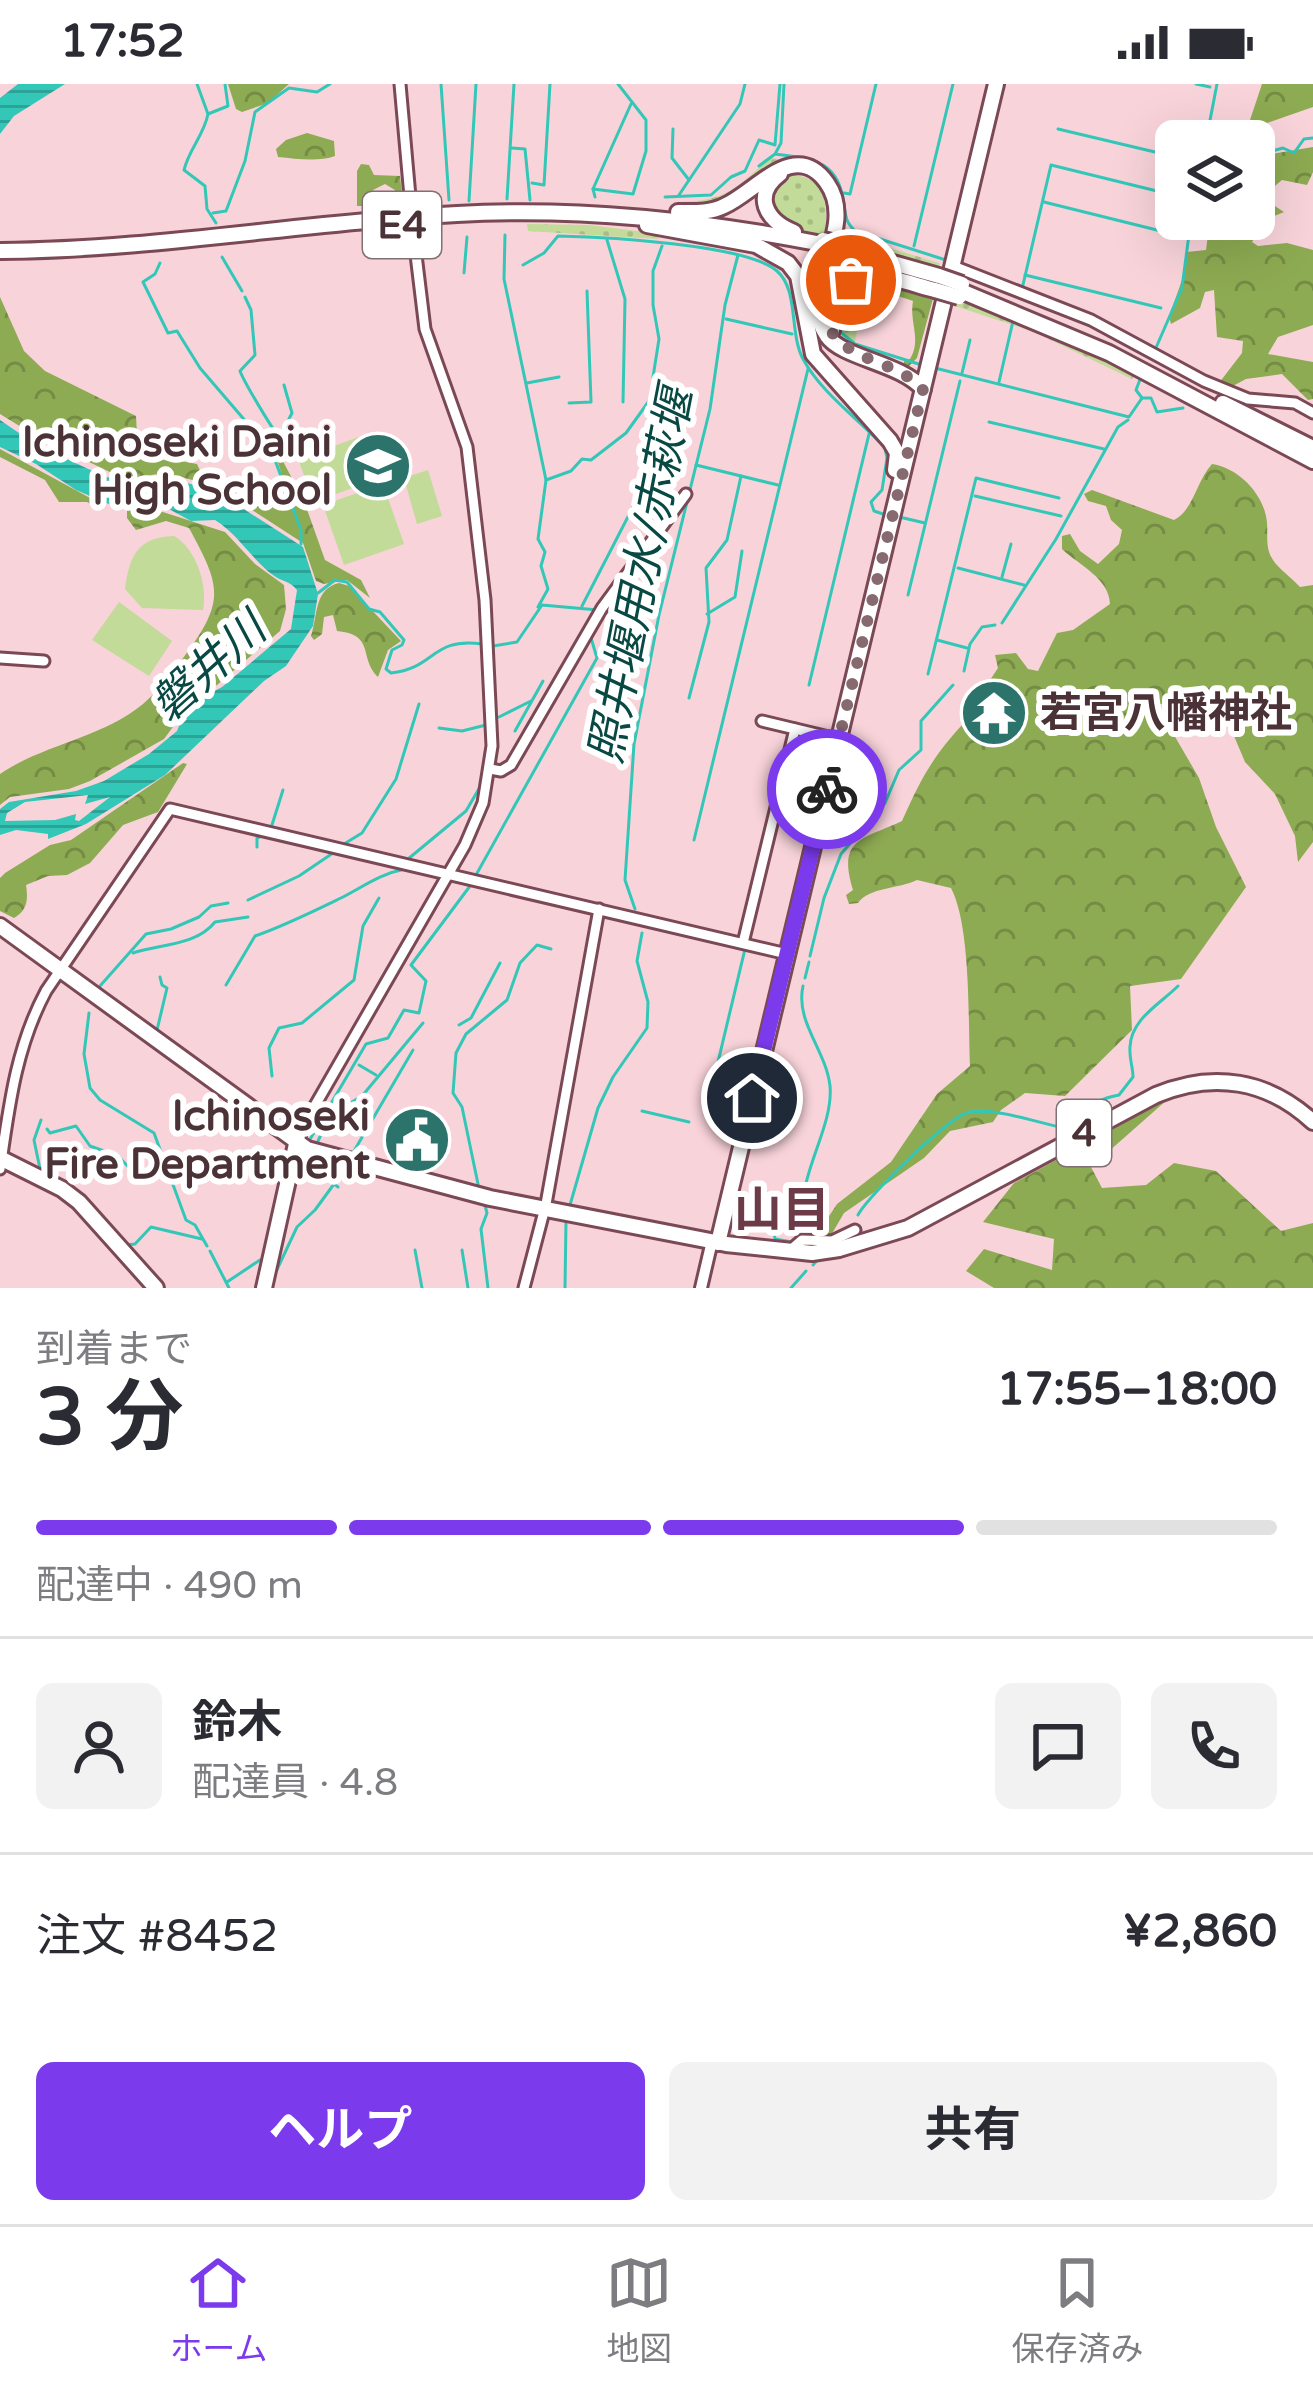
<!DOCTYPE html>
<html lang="ja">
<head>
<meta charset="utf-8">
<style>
	:root { --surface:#fff; --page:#f2f2f3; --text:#2b2b33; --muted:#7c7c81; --line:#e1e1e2; --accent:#7c3aed }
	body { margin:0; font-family:"Varela Round","Noto Sans JP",sans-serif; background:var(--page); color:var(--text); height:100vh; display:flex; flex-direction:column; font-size:45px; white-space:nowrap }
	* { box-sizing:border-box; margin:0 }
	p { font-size:39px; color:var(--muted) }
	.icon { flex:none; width:66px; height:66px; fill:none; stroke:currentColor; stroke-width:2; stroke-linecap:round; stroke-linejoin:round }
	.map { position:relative; height:1204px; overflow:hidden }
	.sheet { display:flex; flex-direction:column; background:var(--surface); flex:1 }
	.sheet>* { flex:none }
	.controls { position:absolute; left:1155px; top:36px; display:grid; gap:24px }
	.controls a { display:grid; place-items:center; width:120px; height:120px; border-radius:18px; background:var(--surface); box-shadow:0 12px 48px #0002; font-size:60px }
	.pin { position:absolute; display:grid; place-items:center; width:102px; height:102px; color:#fff; margin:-51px; border:6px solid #fff; border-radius:50%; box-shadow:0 3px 12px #0007 }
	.courier { position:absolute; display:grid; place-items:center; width:120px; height:120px; margin:-60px; border:9px solid #7c3aed; border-radius:50%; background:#fff; color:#222; box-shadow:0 3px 15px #0007 }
	.headline em { font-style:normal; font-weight:700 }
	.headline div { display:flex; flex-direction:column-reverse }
	.headline { display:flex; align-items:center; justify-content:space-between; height:204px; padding:0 36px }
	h1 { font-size:78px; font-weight:700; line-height:90px }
	.bar { display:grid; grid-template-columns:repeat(4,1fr); gap:18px 12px; align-content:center; height:144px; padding:0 36px }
	.bar i { height:15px; border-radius:9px; background:var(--line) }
	.bar .selected { background:var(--accent) }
	.bar p { grid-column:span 4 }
	.line { display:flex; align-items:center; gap:30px; padding:0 36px; border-top:3px solid var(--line) }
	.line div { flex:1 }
	.round { display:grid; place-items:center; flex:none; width:126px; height:126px; border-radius:18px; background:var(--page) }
	.primary-button { display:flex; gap:24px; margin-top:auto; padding:24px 36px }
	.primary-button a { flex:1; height:138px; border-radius:18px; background:var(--accent); color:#fff; font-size:48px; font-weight:700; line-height:138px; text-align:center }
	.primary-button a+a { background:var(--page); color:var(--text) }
	.status { display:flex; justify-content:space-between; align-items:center; height:84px; padding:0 60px; background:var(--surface); direction:ltr }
	.status svg { height:33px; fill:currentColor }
	.menu { display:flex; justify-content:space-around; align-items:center; height:168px; border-top:3px solid var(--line); background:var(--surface); font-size:33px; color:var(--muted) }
	.menu a { display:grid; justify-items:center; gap:6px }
	.menu .selected { color:var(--accent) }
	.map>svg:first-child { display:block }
	.grass { fill:url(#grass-dots) }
	.forest { fill:url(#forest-crowns) }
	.garden { fill:#c2db98 }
	.water { fill:url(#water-rules); fill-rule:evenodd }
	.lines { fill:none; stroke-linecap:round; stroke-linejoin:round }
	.stream { stroke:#33c7b8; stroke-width:3 }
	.secondary-casing { stroke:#7b4955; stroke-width:15 }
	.primary-casing { stroke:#7b4955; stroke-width:16 }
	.highway-casing { stroke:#7b4955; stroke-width:20 }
	.secondary { stroke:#fff; stroke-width:9 }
	.primary { stroke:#fff; stroke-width:10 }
	.highway { stroke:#fff; stroke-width:14 }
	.highway-bridge-casing { stroke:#7b4955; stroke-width:20; stroke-linecap:butt }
	.highway-bridge { stroke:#fff; stroke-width:14 }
	.done { stroke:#876a70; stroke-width:12; stroke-dasharray:0 21.6 }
	.route { stroke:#7c3aed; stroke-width:15 }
	.labels { text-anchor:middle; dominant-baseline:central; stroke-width:12; stroke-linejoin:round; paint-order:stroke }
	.shield { fill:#fff; stroke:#807073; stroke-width:3 }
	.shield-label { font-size:39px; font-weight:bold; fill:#4a3237 }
	.poi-label { font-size:42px; font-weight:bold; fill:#4a3237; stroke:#fff; text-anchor:end }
	.water-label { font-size:45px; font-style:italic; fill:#094943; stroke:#fff }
	.quarter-label { font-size:48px; font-weight:bold; fill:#6c3b47; stroke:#fff }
</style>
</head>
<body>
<div class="status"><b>17:52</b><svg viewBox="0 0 49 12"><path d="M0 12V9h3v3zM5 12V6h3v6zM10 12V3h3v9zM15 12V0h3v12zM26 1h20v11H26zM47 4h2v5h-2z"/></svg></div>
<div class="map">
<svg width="1313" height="1204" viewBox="0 0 1313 1204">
	<defs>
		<pattern id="grass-dots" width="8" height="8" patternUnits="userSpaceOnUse" patternTransform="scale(3)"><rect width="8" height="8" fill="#c2db98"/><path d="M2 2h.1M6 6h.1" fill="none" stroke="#a8bc84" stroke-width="1.8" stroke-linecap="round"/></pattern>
		<pattern id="forest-crowns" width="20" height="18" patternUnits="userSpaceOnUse" patternTransform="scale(3)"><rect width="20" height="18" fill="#8dab52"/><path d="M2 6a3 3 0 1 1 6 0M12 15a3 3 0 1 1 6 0" fill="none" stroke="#758c45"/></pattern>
		<pattern id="water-rules" width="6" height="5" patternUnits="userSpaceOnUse" patternTransform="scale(3)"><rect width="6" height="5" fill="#33c7b8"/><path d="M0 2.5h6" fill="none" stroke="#2da296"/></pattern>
	</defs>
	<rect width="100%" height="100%" fill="#f8d3da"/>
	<g class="grass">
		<path d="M770,74L815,79C847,105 831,133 854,153L939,179L941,187L836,154C838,142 840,129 838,116C832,87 799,69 772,83C753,94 740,115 718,122C703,127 686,125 671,124L675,118C726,118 735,105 770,74Z"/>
		<path d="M788,91C826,90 829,122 824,152L791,145L774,133L769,105Z"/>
		<path d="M527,140L589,141L661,150L658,155L528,147Z"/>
		<path d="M868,196L861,212L863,218L854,262L836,247C832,212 837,211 868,196Z"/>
		<path d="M949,214L1048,246L1136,289L1132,295L1034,248L949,220Z"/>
	</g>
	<g class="forest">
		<path d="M228,0H289L268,19L242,28L236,25Z"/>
		<path d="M1262,0H1313V23L1253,44L1249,39Z"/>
		<path d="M307,49L334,57L335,72C319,78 297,75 278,73L276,65L286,56Z"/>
		<path d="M1313,63V88L1307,101L1282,96L1270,106L1254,108L1284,128L1267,135L1252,158L1258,162L1287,159L1313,166V241L1278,253L1268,270L1313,278V315L1308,316L1282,290L1246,295L1229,304L1219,299L1242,269L1243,257L1217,253L1214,206L1205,208L1200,224L1171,240L1169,232L1185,188L1187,168L1206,166L1210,135H1254V73Z"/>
		<path d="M361,80L369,81L374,91L400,92L403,119L395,118V106L385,100L373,106L369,122H357V87Z"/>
		<path d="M869,195L934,211L917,274L907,284L903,281L905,275H910C922,256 909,238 913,217L868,202Z"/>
		<path d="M0,213L24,267L45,287L136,332L138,369C158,379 176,375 197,380L204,395L222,392L235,411L255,419L281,407C287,392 275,381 277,366L304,417L325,476L361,496L370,514L347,496L324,500L316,497L303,459L215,402L166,389L136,393L114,390L39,354L0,330Z"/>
		<path d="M0,365L103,421L102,426L87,418H59L45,396L0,373Z"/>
		<path d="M1212,380C1239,384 1265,411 1267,439C1268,452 1265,464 1273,476C1279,485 1292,494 1300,503L1313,501V758L1298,778L1295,752L1275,710L1245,678L1221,621L1156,620L1199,694L1216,743L1246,803L1181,895L1130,902L1132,946L1065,1012L1025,1009L1001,1026L993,1038L950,1047L924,1074L844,1129L830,1153L816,1152L837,1120L891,1078L937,1010L970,982C968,936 971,842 951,804L917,796C899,805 869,803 858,819L849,820L846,811L853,806C837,754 862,756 902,737C921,695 931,675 962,641C977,625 985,602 998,584L995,571L1016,569L1028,585L1038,587L1057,549L1073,546L1110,520C1109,494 1080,482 1062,465V452L1070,450L1080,467L1098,480L1119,460L1122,446L1111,436L1106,422L1088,417L1084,410L1092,406L1174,436C1193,427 1197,396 1212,380Z"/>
		<path d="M138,420L225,448L255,480L284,501L286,525L280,547L217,601L196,612L164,655L90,697L69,705L10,713L0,721V690C44,660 102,654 143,620C160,605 173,588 186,570C226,516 220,501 189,444L166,437L136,446L127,434V426Z"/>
		<path d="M339,499L349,502L401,557L388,566L378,593C358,573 376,551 337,547L333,531L324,533L322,550L314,556L311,552C318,531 314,505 339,499Z"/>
		<path d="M183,679L187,680L158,728L123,741L90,779L67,791L48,792L26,801C28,815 28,826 14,834L0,827V794L5,789L50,761L71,756Z"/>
		<path d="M1168,1015L1091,1083L1102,1104L1146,1101L1174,1079L1216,1087L1281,1147L1313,1139V1204H994L966,1187L984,1165L1052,1186L1054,1155L983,1138L1014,1099Z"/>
	</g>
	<g class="garden">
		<path d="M367,350L383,393L314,418L298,375Z"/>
		<path d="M428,386L442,432L417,440L404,394Z"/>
		<path d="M383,400L404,460L344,481L323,421Z"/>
		<path d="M174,452C196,464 208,502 203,526L142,524L125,505C129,472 138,453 174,452Z"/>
		<path d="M119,518L172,557L149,592L92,556Z"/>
	</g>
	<g class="water">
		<path d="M18,0H65L14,32L0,50V14Z"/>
		<path d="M0,336L38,362L106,393L137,397L168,394L214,406L303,463L318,510L313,542L286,582L264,597L165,691L86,740L48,755V750L16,746L0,751V725L9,718L76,707L104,697L149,670L177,647L182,634L196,617L222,603L291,545L297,506C289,496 282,498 273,491C252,476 238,450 215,436L191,437L156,418L111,421L76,406L36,380L0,363ZM88,711L85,720L110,713L79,737L75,736L76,730L55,736L5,737L7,729L25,718Z"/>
	</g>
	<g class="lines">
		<g class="stream">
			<path d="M197,0L208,30"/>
			<path d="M441,0L449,116"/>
			<path d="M1196,0L1210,3"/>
			<path d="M673,45L672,74L689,96"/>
			<path d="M1058,45L1176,73"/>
			<path d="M1206,57L1217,0"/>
			<path d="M512,64L525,65L530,116"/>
			<path d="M775,70C811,75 839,75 844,121C846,134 846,138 855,147L949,177"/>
			<path d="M1254,72L1283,64L1294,69L1304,55L1313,54"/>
			<path d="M759,82L775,70L781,59L784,0"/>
			<path d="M532,99L544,101L550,0"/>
			<path d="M593,105L633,110L646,67V36L618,0"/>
			<path d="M844,109L850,110L876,0"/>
			<path d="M679,111L740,20L745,0"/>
			<path d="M595,113L593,105L631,20"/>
			<path d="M665,113L711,111L731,93L745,87L759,56L775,61L780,0"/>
			<path d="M507,115L514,0"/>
			<path d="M469,117L476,0"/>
			<path d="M1044,118L1181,152"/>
			<path d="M213,129L226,127L245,77L255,28L289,4L317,8L330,0"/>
			<path d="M216,139L207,125L205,102L184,86C189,65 204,51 208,30L228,22L225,0"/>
			<path d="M505,151L504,195L546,396L538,455L545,468L541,482L548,505L538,523"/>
			<path d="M607,156L625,215L623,318"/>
			<path d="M914,162L953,0"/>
			<path d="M222,173L242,207"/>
			<path d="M160,179L155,190L143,198L168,249L177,247L200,284L272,368"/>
			<path d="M523,181L544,169L558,152C602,153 746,160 777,187C799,206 789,249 803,275C822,310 859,335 885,364L887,374L882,406L871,418L874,427L886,431"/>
			<path d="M980,188L1005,198"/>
			<path d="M464,189L467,153"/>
			<path d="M1025,191L1161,224"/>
			<path d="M1014,201L1044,213"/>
			<path d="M1022,205L1051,81L1165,109"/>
			<path d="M845,209L869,201"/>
			<path d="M245,213L251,226L255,271L240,287C244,298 271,343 279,353"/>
			<path d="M726,235L792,250"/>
			<path d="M837,245L855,260L925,282"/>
			<path d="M1119,246L1155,266L1182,204L1191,135"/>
			<path d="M935,284L1129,333L1142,314L1136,306L1141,293"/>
			<path d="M962,289L970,256"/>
			<path d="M999,298L1013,237"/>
			<path d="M527,299L559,293"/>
			<path d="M284,301L292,329L272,368L301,446V460"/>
			<path d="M1142,314H1151L1157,328L1183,324"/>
			<path d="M569,319L591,318L587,207"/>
			<path d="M989,338L1104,365"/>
			<path d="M696,381L778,401"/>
			<path d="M546,396L571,387L582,375L591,376L626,349L649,317H657L653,293L659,255L653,221V187L662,162"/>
			<path d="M975,412L1061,432"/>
			<path d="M895,432L925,439"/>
			<path d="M958,484L1024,501"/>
			<path d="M1002,493L1011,460"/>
			<path d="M318,509L335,496L347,498L369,525L380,528L404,556L402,561L392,566L386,585L391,589C436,584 431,553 482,560"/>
			<path d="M908,511L960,297"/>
			<path d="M582,522L650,390"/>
			<path d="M607,527L657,531"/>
			<path d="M707,530L735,513L742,467"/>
			<path d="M1002,539L1056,455L1118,343L1128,336"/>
			<path d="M937,556L967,564"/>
			<path d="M493,562L517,558L542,521L598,526"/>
			<path d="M964,587L970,560L982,543L995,541"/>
			<path d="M928,590L976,394L1059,414"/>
			<path d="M809,601L869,350"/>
			<path d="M689,614L709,538L706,484L727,456L741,392"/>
			<path d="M499,633L531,617"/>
			<path d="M439,644L462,647L486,641"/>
			<path d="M515,647L543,597"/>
			<path d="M271,744L283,706"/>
			<path d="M694,756L808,285"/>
			<path d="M344,760L362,749L396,695L419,620"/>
			<path d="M257,763V754L264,751"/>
			<path d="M408,775L466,727L480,703"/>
			<path d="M476,791L597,574L591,554"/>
			<path d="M248,816L299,792L333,769"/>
			<path d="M635,825L625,796L634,660L659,531L710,325L725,221L738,171"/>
			<path d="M133,869C160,860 196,862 215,838L248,833"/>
			<path d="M810,872L824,814L841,770L885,719L899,686L921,666V637L953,601"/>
			<path d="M805,894L809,878"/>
			<path d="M226,901L255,852C284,842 314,827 343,813C366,801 380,790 405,785"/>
			<path d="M100,902L146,850L171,845L199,833L211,822L228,819"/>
			<path d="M89,929L84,970L90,1004L100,1016L154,1049L186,1136L195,1141L207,1162"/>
			<path d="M459,941L471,934L500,879"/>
			<path d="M157,946L167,904L162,901L160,893"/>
			<path d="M359,981L376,991"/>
			<path d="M272,992L269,964L279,944L302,939L354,896L363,842L379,814"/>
			<path d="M712,1003L745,865"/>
			<path d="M642,1027L689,1038"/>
			<path d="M47,1045L50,1049L76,1042L90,1062L118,1072L140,1095L165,1080"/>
			<path d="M309,1057L366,960L388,954L404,926L419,929L426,897L411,881L470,802"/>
			<path d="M318,1057L330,1031L362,1012L423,939"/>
			<path d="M354,1067L413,966"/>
			<path d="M40,1085L34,1056L41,1036"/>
			<path d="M478,1100L462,1023L453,1009L456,969L466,950L507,916L520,879L537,861L551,865"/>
			<path d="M484,1118L487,1129L481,1145L488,1204"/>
			<path d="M570,1121L598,1024L613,993L647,944L648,918L637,877L642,849"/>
			<path d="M858,1131C868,1112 950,1031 970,1028C999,1024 1037,1039 1065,1044C1093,1035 1080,1018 1119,1011L1133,993C1133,983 1129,974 1130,963C1131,935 1160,920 1178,902"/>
			<path d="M792,1158L775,1155C771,1132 790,1121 801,1103L805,1104C811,1072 833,1034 830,1002C826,966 795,938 803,902"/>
			<path d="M125,1161L135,1160L151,1143L202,1155"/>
			<path d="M415,1166L422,1204"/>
			<path d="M462,1166L468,1204"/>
			<path d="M210,1167L229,1204"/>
			<path d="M813,1181L821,1172"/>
			<path d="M274,1192L297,1143L315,1126L334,1100L338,1103"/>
			<path d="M227,1198L260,1176"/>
			<path d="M565,1204L566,1137"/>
			<path d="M791,1204L806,1187"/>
		</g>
		<g class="secondary-casing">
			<g id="secondary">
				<path d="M400,0L411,124"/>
				<path d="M953,182L1091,236L1204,297L1248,315L1295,319L1313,329"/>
				<path d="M0,574L44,577"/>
				<path d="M762,637L833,654"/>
				<path d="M490,685L501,687L511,681L602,524L686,410"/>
				<path d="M743,859L795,645"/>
				<path d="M298,1051L465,761L483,719L492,662L485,516L467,363L425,245L413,146"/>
				<path d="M0,1085C9,1022 16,963 46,907L170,725L787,870"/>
				<path d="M794,1163L802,1156L832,1157L855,1146"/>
				<path d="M524,1204L546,1120L599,825"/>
			</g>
		</g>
		<g class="primary-casing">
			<path id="primary" d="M701,1204L712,1157"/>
		</g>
		<g class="highway-casing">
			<g id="highway">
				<path d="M780,90C752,111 766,137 794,148"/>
				<path d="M678,128C694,128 710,129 724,122C755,109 795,53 827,99C860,146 794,205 827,252C842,274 901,279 923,305"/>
				<path d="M647,141L756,161L788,179L798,192L813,270L890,357L897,369L895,386"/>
				<path d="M840,164L939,192"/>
				<path d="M0,167C153,166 305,138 457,130C581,123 701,136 822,160"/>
				<path d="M961,207L1109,269L1313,377"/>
				<path d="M832,246C828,233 827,221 836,209C858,177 905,199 935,206"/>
				<path d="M1223,319L1313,364"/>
				<path d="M0,842L307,1065L490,1114L726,1160L812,1169L839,1165L908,1144L1156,1011C1213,987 1268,996 1313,1038"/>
				<path d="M0,1074L62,1105L79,1118L156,1204"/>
				<path d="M718,1159L996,0"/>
				<path d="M264,1204L298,1051"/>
			</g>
		</g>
		<use href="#secondary" class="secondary"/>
		<use href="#primary" class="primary"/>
		<use href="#highway" class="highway"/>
		<g class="highway-bridge-casing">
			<g id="highway-bridge">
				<path d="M823,156L840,160"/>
				<path d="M821,167L838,171"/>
				<path d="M939,192L962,200"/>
				<path d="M935,206L959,213"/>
			</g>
		</g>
		<use href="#highway-bridge" class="highway-bridge"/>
	</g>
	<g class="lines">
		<path class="done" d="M827,705L923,305C899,279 855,278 833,250C825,228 830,209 851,196"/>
		<path class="route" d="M752,1014L827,705"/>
	</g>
	<defs>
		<g id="school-disc" transform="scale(3.45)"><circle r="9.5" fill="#2b736b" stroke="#fff"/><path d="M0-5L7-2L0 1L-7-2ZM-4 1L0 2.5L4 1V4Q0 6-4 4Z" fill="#fff"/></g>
		<g id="temple-disc" transform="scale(3.45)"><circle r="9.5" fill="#2b736b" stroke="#fff"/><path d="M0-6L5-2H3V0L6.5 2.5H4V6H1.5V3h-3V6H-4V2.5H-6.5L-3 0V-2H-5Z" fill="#fff"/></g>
		<g id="civic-disc" transform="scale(3.45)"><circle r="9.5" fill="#2b736b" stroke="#fff"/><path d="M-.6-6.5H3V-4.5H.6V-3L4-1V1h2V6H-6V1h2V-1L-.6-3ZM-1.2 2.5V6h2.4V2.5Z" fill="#fff"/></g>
	</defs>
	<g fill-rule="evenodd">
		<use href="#school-disc" x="378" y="382"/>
		<use href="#temple-disc" x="994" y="629"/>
		<use href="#civic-disc" x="417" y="1056"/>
	</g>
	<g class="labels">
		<g class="shield">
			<rect x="363" y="108" width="78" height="66" rx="9"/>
			<rect x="1057" y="1016" width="54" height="66" rx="9"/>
		</g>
		<g class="shield-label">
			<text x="402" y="141">E4</text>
			<text x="1084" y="1049">4</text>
		</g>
		<g class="poi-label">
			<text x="332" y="358">Ichinoseki Daini<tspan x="332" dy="48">High School</tspan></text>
			<text x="1040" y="629" text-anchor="start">若宮八幡神社</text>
			<text x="370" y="1032">Ichinoseki<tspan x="370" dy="48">Fire Department</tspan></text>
		</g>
		<g class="water-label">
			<text transform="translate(642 492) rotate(-79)">照井堰用水/赤萩堰</text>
			<text transform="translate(209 584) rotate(-42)">磐井川</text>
		</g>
		<g class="quarter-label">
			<text x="782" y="1127">山目</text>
		</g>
	</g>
</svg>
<div class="controls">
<a><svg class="icon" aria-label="layers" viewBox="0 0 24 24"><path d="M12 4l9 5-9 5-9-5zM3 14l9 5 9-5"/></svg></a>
</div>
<div class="pin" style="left:851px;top:196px;background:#ea580c"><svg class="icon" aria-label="bag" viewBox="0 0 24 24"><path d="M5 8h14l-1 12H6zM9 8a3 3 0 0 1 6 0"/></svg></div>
<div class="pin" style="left:752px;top:1014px;background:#1f2937"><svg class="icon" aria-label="home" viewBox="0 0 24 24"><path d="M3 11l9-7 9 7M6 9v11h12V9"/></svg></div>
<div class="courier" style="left:827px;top:705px"><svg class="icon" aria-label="bike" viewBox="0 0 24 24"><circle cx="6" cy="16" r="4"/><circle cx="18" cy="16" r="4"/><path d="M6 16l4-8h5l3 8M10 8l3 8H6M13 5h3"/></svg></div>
</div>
<section class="sheet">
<div class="headline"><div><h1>3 分</h1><p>到着まで</p></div><em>17:55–18:00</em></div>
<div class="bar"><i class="selected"></i><i class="selected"></i><i class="selected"></i><i></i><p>配達中 · 490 m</p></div>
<div class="line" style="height:216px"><a class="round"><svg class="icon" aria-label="person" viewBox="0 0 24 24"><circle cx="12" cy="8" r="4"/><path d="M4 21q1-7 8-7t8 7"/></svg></a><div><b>鈴木</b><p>配達員 · 4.8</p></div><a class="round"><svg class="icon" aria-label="chat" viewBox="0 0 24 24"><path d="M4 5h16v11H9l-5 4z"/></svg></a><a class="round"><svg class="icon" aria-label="phone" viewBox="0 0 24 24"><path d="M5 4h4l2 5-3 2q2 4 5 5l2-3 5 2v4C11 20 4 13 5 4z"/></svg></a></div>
<div class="line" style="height:156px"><div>注文 #8452</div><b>¥2,860</b></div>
<div class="primary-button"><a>ヘルプ</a><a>共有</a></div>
</section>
<nav class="menu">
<a class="selected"><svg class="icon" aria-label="home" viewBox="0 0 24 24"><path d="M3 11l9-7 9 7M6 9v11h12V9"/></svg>ホーム</a>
<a><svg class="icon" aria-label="map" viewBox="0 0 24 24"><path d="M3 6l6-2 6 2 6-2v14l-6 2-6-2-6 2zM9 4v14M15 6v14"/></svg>地図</a>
<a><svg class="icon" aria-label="saved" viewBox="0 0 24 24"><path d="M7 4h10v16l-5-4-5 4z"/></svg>保存済み</a>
</nav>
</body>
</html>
